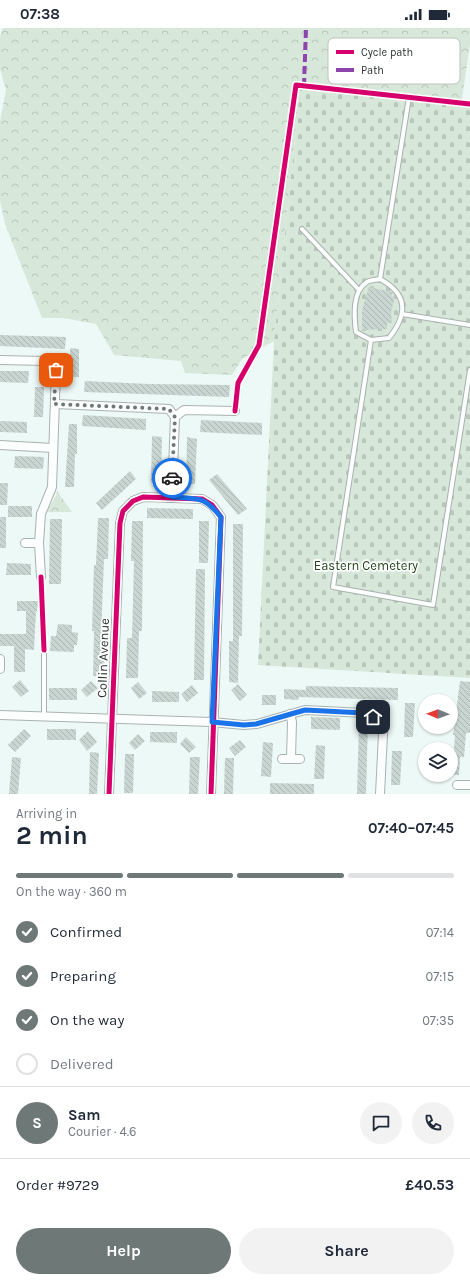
<!DOCTYPE html>
<html lang="en">
<head>
<meta charset="utf-8">
<style>
	:root { --surface:#fff; --page:#f2f2f3; --text:#1f2937; --muted:#747a83; --line:#e0e1e3; --accent:#6e7876 }
	body { margin:0; font-family:Karla,sans-serif; background:var(--page); color:var(--text); height:100vh; display:flex; flex-direction:column; font-size:15px; white-space:nowrap }
	* { box-sizing:border-box; margin:0 }
	p { font-size:13px; color:var(--muted) }
	.icon { flex:none; width:22px; height:22px; fill:none; stroke:currentColor; stroke-width:2; stroke-linecap:round; stroke-linejoin:round }
	.map { position:relative; height:766px; overflow:hidden }
	.side { display:flex; flex-direction:column; background:var(--surface); flex:1 }
	.side>* { flex:none }
	.needle { width:26px; rotate:271deg }
	.controls { position:absolute; left:418px; top:666px; display:grid; gap:8px }
	.controls a { display:grid; place-items:center; width:40px; height:40px; border-radius:50%; background:var(--surface); box-shadow:0 1px 3px #0004; font-size:20px }
	.pin { position:absolute; display:grid; place-items:center; width:34px; height:34px; color:#fff; margin:-17px; border-radius:8px; box-shadow:0 2px 6px #0006 }
	.courier { position:absolute; display:grid; place-items:center; width:40px; height:40px; margin:-20px; border:3px solid #1a73e8; border-radius:50%; background:#fff; color:#222; box-shadow:0 1px 5px #0007 }
	.head em { font-style:normal; font-weight:700 }
	.head div { display:flex; flex-direction:column-reverse }
	.head { display:flex; align-items:center; justify-content:space-between; height:68px; padding:0 16px }
	h1 { font-size:26px; font-weight:700; line-height:30px }
	.bar { display:grid; grid-template-columns:repeat(4,1fr); gap:6px 4px; align-content:center; height:48px; padding:0 16px }
	.bar i { height:5px; border-radius:3px; background:var(--line) }
	.bar .active { background:var(--accent) }
	.bar p { grid-column:span 4 }
	.line { display:flex; align-items:center; gap:10px; padding:0 16px; border-top:1px solid var(--line) }
	.line div { flex:1 }
	.round { display:grid; place-items:center; flex:none; width:42px; height:42px; border-radius:21px; background:var(--page) }
	ol { padding:0 16px; list-style:none }
	li { display:flex; align-items:center; gap:12px; height:44px }
	li p { margin-inline-start:auto }
	li .icon { padding:4px; border-radius:50%; background:var(--accent); color:#fff; stroke-width:4 }
	li:last-child { color:var(--muted) }
	li i { width:22px; height:22px; border:2px solid var(--line); border-radius:50% }
	.primary-button { display:flex; gap:8px; margin-top:auto; padding:8px 16px }
	.primary-button a { flex:1; height:46px; border-radius:24px; background:var(--accent); color:#fff; font-size:16px; font-weight:700; line-height:46px; text-align:center }
	.primary-button a+a { background:var(--page); color:var(--text) }
	.status { display:flex; justify-content:space-between; align-items:center; height:28px; padding:0 20px; background:var(--surface); direction:ltr }
	.status svg { height:11px; fill:currentColor }
	.map>svg:first-child { display:block }
	.forest { fill:url(#forest-crowns) }
	.cemetery { fill:url(#cemetery-stones) }
	.building { fill:url(#building-back-hatch) }
	.lines { fill:none; stroke-linecap:round; stroke-linejoin:round }
	.service-casing { stroke:#a9b2b0; stroke-width:6 }
	.minor-casing { stroke:#a9b2b0; stroke-width:10 }
	.service { stroke:#fcfefe; stroke-width:4 }
	.minor { stroke:#fcfefe; stroke-width:8 }
	.quiet { stroke:#8e44ad; stroke-width:4; stroke-dasharray:8 4; stroke-linecap:butt }
	.cycleway-casing { stroke:#fff; stroke-width:8 }
	.cycleway { stroke:#d6006c; stroke-width:5 }
	.done { stroke:#6e7876; stroke-width:4; stroke-dasharray:0 7.2 }
	.route { stroke:#1a73e8; stroke-width:5 }
	.labels { text-anchor:middle; dominant-baseline:central; stroke-width:3.5; stroke-linejoin:round; paint-order:stroke }
	.park-label { font-size:13px; fill:#23471b; stroke:#fff }
	.street-label { font-size:13px; fill:#293331; stroke:#fff }
	.key { fill:#fff; stroke:#bfc2c1; stroke-width:1 }
	.key-label { font-size:11px; fill:#293331 }
</style>
</head>
<body>
<div class="status"><b>07:38</b><svg viewBox="0 0 49 12"><path d="M0 12V9h3v3zM5 12V6h3v6zM10 12V3h3v9zM15 12V0h3v12zM26 1h20v11H26zM47 4h2v5h-2z"/></svg></div>
<div class="map">
<svg width="470" height="766" viewBox="0 0 470 766">
	<defs>
		<pattern id="forest-crowns" width="20" height="18" patternUnits="userSpaceOnUse"><rect width="20" height="18" fill="#d7e7d9"/><path d="M2 6a3 3 0 1 1 6 0M12 15a3 3 0 1 1 6 0" fill="none" stroke="#b9c7bb"/></pattern>
		<pattern id="cemetery-stones" width="16" height="16" patternUnits="userSpaceOnUse"><rect width="16" height="16" fill="#d7e7d9"/><path d="M2 7V4a2 2 0 0 1 4 0v3zM10 15v-3a2 2 0 0 1 4 0v3z" fill="#b9c7bb"/></pattern>
		<pattern id="building-back-hatch" width="6" height="6" patternUnits="userSpaceOnUse"><rect width="6" height="6" fill="#c8d5d0"/><path d="M-1 5l2 2M0 0l6 6M5-1l2 2" fill="none" stroke="#acb7b3"/></pattern>
	</defs>
	<rect width="100%" height="100%" fill="#edf9f6"/>
	<g class="forest">
		<path d="M3,0H470V16L461,77L300,61L274,313L242,331L232,347L185,345L181,333L114,327L96,296L63,290H42L5,196L0,172V93L6,62L0,41V8Z"/>
		<path d="M57,463L72,484H46L56,468Z"/>
	</g>
	<path class="cemetery" d="M300,61L470,78V650L258,637L274,313Z"/>
	<g class="building">
		<path d="M369,259L391,264L393,265L391,268L395,269L391,284L392,295H387V301L362,302V282Z"/>
		<path d="M0,307L66,309L65,321L0,318Z"/>
		<path d="M70,320L79,321V349H70Z"/>
		<path d="M0,343H29L28,355L0,354Z"/>
		<path d="M85,353L149,356L230,357L229,369L84,364Z"/>
		<path d="M35,359H44L43,389H34Z"/>
		<path d="M83,387L146,391V402L82,398Z"/>
		<path d="M201,392L262,395V407L200,404Z"/>
		<path d="M0,393L27,394V405L0,404Z"/>
		<path d="M69,396H77V426H75L74,459H65Z"/>
		<path d="M152,408L162,409L161,455L151,454Z"/>
		<path d="M187,409L197,411L195,456H186Z"/>
		<path d="M15,428L44,429L43,441L14,440Z"/>
		<path d="M130,443L136,451L102,482L96,475Z"/>
		<path d="M217,446L247,481L238,487L209,452Z"/>
		<path d="M0,455H8L7,477H0Z"/>
		<rect x="8" y="478" width="24" height="11"/>
		<path d="M147,480L193,481V491L147,490Z"/>
		<rect x="0" y="489" width="6" height="31"/>
		<path d="M98,490H109L108,531H104L101,607H105L104,649L93,648L94,603H92L94,537H96Z"/>
		<path d="M50,491H62L61,556H49Z"/>
		<path d="M132,493H143L142,603H139L138,650H126L127,610H132L134,533H131Z"/>
		<path d="M199,493H209L208,535H199Z"/>
		<path d="M233,496H243L242,608H239L238,655L229,654V613H233Z"/>
		<path d="M7,535L31,536V547H6Z"/>
		<path d="M196,541H205L204,652H194Z"/>
		<path d="M17,573H38L37,583H36L34,622L25,621V644H14V618H0V606H26V583H17Z"/>
		<path d="M58,596L72,597V604L78,605L77,617H74V624L50,623L51,608H56Z"/>
		<path d="M20,652L29,663L21,669L12,659Z"/>
		<path d="M91,653L98,660L87,669L81,662Z"/>
		<path d="M460,653L470,654V705H466L464,729H460L459,747H451V734H453L455,707H453Z"/>
		<path d="M138,654L147,665L139,671L131,660Z"/>
		<path d="M238,656L247,667L240,673L231,662Z"/>
		<path d="M192,657L198,665L187,674L181,666Z"/>
		<path d="M306,658L398,660V672L299,669L298,672L284,671V661L306,662Z"/>
		<rect x="49" y="660" width="28" height="12"/>
		<path d="M152,663L179,664V674H152Z"/>
		<rect x="262" y="667" width="14" height="10"/>
		<path d="M405,675H415L413,709H404Z"/>
		<path d="M311,689L340,690V702L311,701Z"/>
		<path d="M359,694H368L366,766H357Z"/>
		<path d="M24,701L31,708L15,724L8,717Z"/>
		<rect x="47" y="701" width="29" height="11"/>
		<path d="M88,703L97,714L87,723L79,712Z"/>
		<path d="M150,704H177V715L150,714Z"/>
		<path d="M138,706L145,713L135,722L129,715Z"/>
		<path d="M186,709L196,719L189,725L180,716Z"/>
		<path d="M240,712L246,719L235,728L229,720Z"/>
		<path d="M263,714L273,715L271,749L261,748Z"/>
		<path d="M316,717L325,718L324,751H314Z"/>
		<path d="M392,723H402L400,757H391Z"/>
		<path d="M90,724L99,725L97,766H89Z"/>
		<path d="M125,726H134L133,765H124Z"/>
		<path d="M12,729L21,730L18,766H9Z"/>
		<path d="M190,729H200L198,766H189Z"/>
		<path d="M225,730H234L233,766H224Z"/>
		<path d="M270,755L314,756V766H270Z"/>
	</g>
	<g class="lines">
		<g class="service-casing">
			<g id="service">
				<path d="M302,201L359,262"/>
				<path d="M380,251L409,69"/>
				<path d="M380,251C408,266 408,286 389,310L371,312L356,304C354,288 352,263 367,254C370,252 376,252 380,251Z"/>
				<path d="M402,286L470,297"/>
				<path d="M371,312L333,559L433,577L470,342"/>
				<path d="M44,622V688"/>
			</g>
		</g>
		<g class="minor-casing">
			<g id="minor">
				<path d="M0,332L45,333L51,336L56,342L52,459L41,486L39,515L41,549"/>
				<path d="M55,376L169,381L175,389L184,382L235,383"/>
				<path d="M0,417L53,420"/>
				<path d="M172,469L175,389"/>
				<path d="M25,515H39"/>
				<path d="M0,641V631"/>
				<path d="M290,686L292,694L291,730"/>
				<path d="M0,687L212,694L244,697L257,696L305,682L364,685L373,689L378,694L383,706L380,766"/>
				<path d="M282,731H300"/>
				<path d="M457,757H470"/>
				<path d="M109,766L120,495L123,483L133,473L143,469L202,471L212,477L221,489L211,766"/>
			</g>
		</g>
		<use href="#service" class="service"/>
		<use href="#minor" class="minor"/>
		<path class="quiet" d="M304,58L306,0"/>
		<g class="cycleway-casing">
			<g id="cycleway">
				<path d="M235,383L238,355L259,317L296,57L470,76"/>
				<path d="M41,549L44,622"/>
				<path d="M109,766L120,495L123,483L133,473L143,469L202,471L212,477L221,489L211,766"/>
			</g>
		</g>
		<use href="#cycleway" class="cycleway"/>
	</g>
	<g class="lines">
		<path class="done" d="M56,342L54,376L169,381L175,389L172,450"/>
		<path class="route" d="M172,450V469C198,471 203,467 221,489L212,694L244,697L256,696L305,682L364,685L373,689"/>
	</g>
	<g class="labels">
		<g class="park-label">
			<text x="366" y="537">Eastern Cemetery</text>
		</g>
		<g class="street-label">
			<text transform="translate(103 630) rotate(-88)">Collin Avenue</text>
		</g>
	</g>
	<rect x="328" y="10" width="132" height="46" rx="6" class="key"/>
	<rect x="336" y="22" width="18" height="4" fill="#d6006c"/>
	<rect x="336" y="40" width="18" height="4" fill="#8e44ad"/>
	<g class="key-label">
		<text x="361" y="28">Cycle path</text>
		<text x="361" y="46">Path</text>
	</g>
</svg>
<div class="controls">
<a><svg class="needle" viewBox="-14 -14 28 28"><path d="M0-13l5 13h-10z" fill="#e53935"/><path d="M0 13l5-13h-10z" fill="#747a83"/></svg></a>
<a><svg class="icon" aria-label="layers" viewBox="0 0 24 24"><path d="M12 4l9 5-9 5-9-5zM3 14l9 5 9-5"/></svg></a>
</div>
<div class="pin" style="left:56px;top:342px;background:#ea580c"><svg class="icon" aria-label="bag" viewBox="0 0 24 24"><path d="M5 8h14l-1 12H6zM9 8a3 3 0 0 1 6 0"/></svg></div>
<div class="pin" style="left:373px;top:689px;background:#1f2937"><svg class="icon" aria-label="home" viewBox="0 0 24 24"><path d="M3 11l9-7 9 7M6 9v11h12V9"/></svg></div>
<div class="courier" style="left:172px;top:450px"><svg class="icon" aria-label="car" viewBox="0 0 24 24"><path d="M5 17H2v-5l4-1 3-4h7l3 4 3 1v5h-3M9 17h6M6 11h13"/><circle cx="7" cy="17" r="2"/><circle cx="17" cy="17" r="2"/></svg></div>
</div>
<section class="side">
<div class="head"><div><h1>2 min</h1><p>Arriving in</p></div><em>07:40–07:45</em></div>
<div class="bar"><i class="active"></i><i class="active"></i><i class="active"></i><i></i><p>On the way · 360 m</p></div>
<ol>
<li><svg class="icon" aria-label="check" viewBox="0 0 24 24"><path d="M5 12l5 5 9-10"/></svg>Confirmed<p>07:14</p></li>
<li><svg class="icon" aria-label="check" viewBox="0 0 24 24"><path d="M5 12l5 5 9-10"/></svg>Preparing<p>07:15</p></li>
<li><svg class="icon" aria-label="check" viewBox="0 0 24 24"><path d="M5 12l5 5 9-10"/></svg>On the way<p>07:35</p></li>
<li><i></i>Delivered</li>
</ol>
<div class="line" style="height:72px"><b class="round" style="background:var(--accent);color:#fff">S</b><div><b>Sam</b><p>Courier · 4.6</p></div><a class="round"><svg class="icon" aria-label="chat" viewBox="0 0 24 24"><path d="M4 5h16v11H9l-5 4z"/></svg></a><a class="round"><svg class="icon" aria-label="phone" viewBox="0 0 24 24"><path d="M5 4h4l2 5-3 2q2 4 5 5l2-3 5 2v4C11 20 4 13 5 4z"/></svg></a></div>
<div class="line" style="height:52px"><div>Order #9729</div><b>£40.53</b></div>
<div class="primary-button"><a>Help</a><a>Share</a></div>
</section>
</body>
</html>
